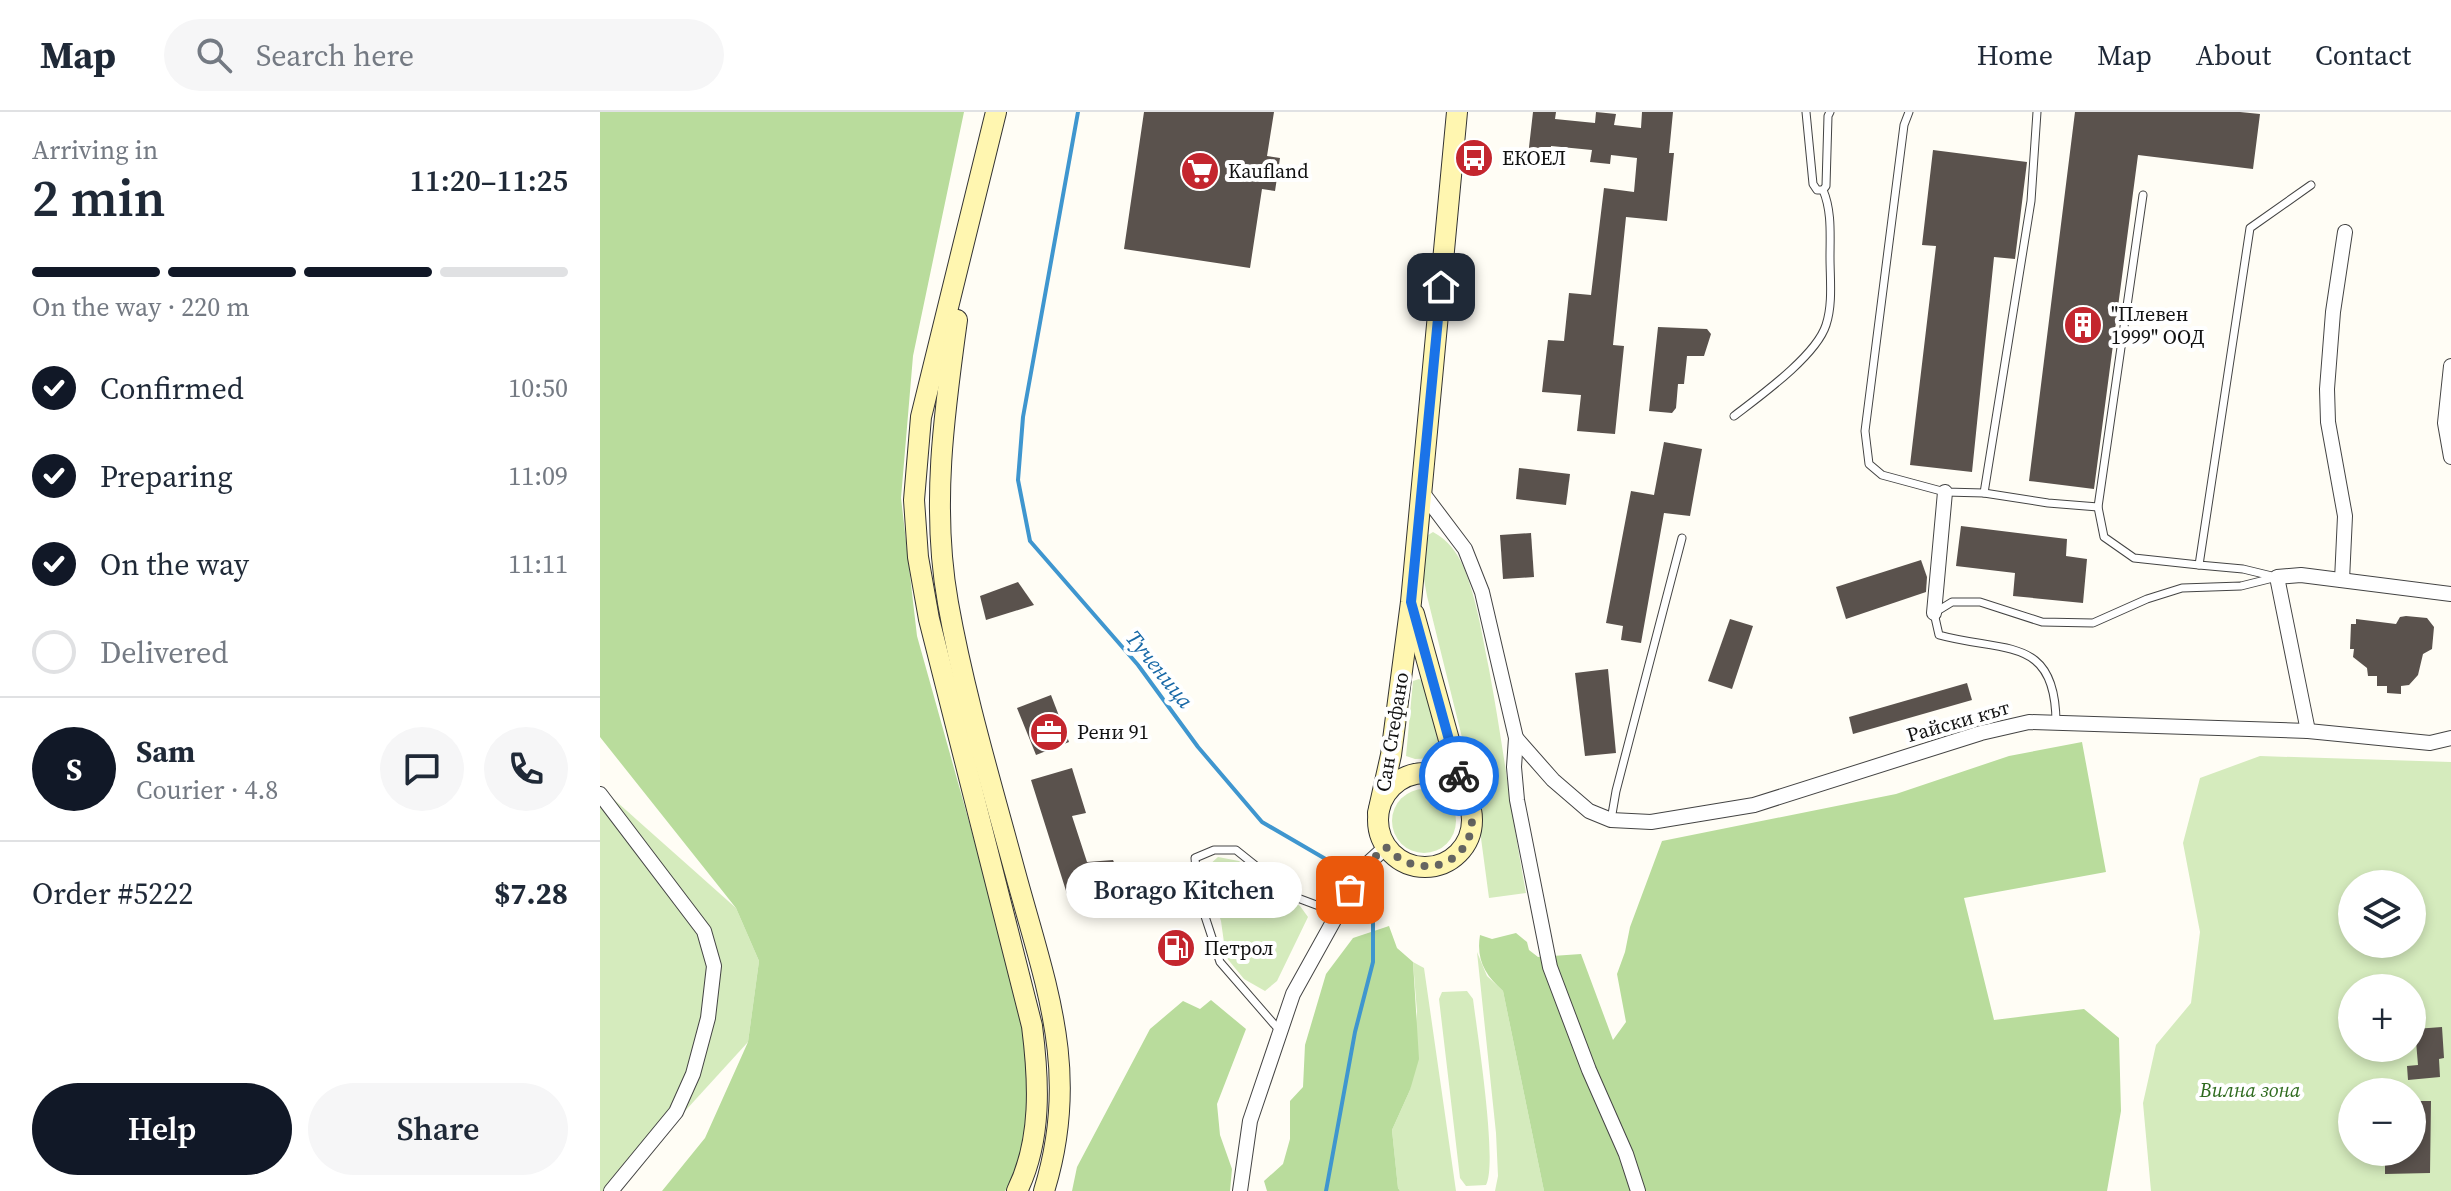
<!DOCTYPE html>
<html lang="en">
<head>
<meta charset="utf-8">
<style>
	:root { --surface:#fff; --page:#f6f6f7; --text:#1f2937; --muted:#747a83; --line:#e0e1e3; --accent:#111827 }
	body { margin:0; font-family:"Source Serif 4",serif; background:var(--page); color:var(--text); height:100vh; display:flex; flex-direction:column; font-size:30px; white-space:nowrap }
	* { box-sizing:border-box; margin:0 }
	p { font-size:26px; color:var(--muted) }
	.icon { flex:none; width:44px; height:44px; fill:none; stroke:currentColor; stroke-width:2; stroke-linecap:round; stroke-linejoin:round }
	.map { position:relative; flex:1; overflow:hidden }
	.panel { display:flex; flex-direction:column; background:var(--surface); width:600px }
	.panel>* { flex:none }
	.buttons { position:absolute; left:1738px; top:758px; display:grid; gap:16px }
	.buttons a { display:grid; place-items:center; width:88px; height:88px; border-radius:50%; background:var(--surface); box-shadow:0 4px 12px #0003; font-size:40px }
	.pin { position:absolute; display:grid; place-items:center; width:68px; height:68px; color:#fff; margin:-34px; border-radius:16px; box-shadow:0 4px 12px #0006 }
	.courier { position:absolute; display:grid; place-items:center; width:80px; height:80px; margin:-40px; border:6px solid #1a73e8; border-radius:50%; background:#fff; color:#222; box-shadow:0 2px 10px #0007 }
	.bubble { position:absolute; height:56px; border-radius:28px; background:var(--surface); box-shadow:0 4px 12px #0003; font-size:26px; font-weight:600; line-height:56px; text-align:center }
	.overview em { font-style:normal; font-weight:600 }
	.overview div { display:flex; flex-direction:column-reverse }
	.overview { display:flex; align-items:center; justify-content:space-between; height:136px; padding:0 32px }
	h1 { font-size:52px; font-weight:600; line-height:60px }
	.bar { display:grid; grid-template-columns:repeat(4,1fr); gap:12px 8px; align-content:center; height:96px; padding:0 32px }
	.bar i { height:10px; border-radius:6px; background:var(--line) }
	.bar .current { background:var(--accent) }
	.bar p { grid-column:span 4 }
	.line { display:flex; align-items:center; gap:20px; padding:0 32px; border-top:2px solid var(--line) }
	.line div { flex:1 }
	.round { display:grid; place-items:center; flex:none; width:84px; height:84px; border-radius:42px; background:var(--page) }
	ol { padding:0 32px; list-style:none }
	li { display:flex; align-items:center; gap:24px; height:88px }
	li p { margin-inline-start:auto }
	li .icon { padding:8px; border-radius:50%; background:var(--accent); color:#fff; stroke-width:4 }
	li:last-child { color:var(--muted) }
	li i { width:44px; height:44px; border:4px solid var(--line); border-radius:50% }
	.cta { display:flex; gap:16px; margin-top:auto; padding:16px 32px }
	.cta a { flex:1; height:92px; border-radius:48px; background:var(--accent); color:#fff; font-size:32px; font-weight:600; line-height:92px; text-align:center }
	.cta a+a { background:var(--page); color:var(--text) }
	header { display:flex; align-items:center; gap:48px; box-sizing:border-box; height:112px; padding:0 40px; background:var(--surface); border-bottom:2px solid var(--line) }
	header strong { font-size:38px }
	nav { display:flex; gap:44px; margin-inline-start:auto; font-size:28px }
	.search { width:560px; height:72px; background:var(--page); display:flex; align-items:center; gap:20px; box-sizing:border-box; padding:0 28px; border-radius:44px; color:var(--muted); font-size:30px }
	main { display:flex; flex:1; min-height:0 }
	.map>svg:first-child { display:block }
	.green { fill:#d5ebbd; fill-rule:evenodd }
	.forest { fill:#b9dc9c }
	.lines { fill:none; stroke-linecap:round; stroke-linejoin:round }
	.stream { stroke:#3f96cf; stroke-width:4 }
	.building { fill:#5a524d }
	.lane-casing { stroke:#444; stroke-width:9 }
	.street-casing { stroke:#444; stroke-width:16 }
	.secondary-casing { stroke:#333; stroke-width:22 }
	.lane { stroke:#fff; stroke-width:7 }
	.street { stroke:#fff; stroke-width:14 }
	.secondary { stroke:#fff6b0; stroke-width:20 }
	.done { stroke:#646461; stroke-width:8; stroke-dasharray:0 14.4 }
	.route { stroke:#1a73e8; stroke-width:10 }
	.labels { text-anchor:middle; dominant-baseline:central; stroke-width:8; stroke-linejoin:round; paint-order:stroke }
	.poi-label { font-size:20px; fill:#111; stroke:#fff; text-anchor:start }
	.street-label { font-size:20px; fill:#111; stroke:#fff }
	.park-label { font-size:20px; font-style:italic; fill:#2f6b1f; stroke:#fff }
	.water-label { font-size:22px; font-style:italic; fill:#1768a6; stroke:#fff }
</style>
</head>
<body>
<header>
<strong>Map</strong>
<div class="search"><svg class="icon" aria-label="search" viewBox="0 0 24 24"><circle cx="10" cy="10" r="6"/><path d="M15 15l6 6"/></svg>Search here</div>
<nav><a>Home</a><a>Map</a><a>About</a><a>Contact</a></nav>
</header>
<main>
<section class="panel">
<div class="overview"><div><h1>2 min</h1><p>Arriving in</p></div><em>11:20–11:25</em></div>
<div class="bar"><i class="current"></i><i class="current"></i><i class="current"></i><i></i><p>On the way · 220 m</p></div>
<ol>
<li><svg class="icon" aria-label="check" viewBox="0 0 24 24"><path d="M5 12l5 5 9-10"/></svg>Confirmed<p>10:50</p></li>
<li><svg class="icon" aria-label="check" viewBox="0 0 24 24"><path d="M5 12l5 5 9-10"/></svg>Preparing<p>11:09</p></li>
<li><svg class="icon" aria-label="check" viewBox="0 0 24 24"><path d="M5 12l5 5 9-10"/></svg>On the way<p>11:11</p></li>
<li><i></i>Delivered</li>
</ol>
<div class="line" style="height:144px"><b class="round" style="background:var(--accent);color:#fff">S</b><div><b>Sam</b><p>Courier · 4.8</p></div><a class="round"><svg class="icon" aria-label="chat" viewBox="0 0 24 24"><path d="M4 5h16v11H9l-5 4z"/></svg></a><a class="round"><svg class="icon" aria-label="phone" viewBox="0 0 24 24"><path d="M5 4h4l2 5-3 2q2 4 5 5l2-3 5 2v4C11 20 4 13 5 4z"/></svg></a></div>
<div class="line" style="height:104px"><div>Order #5222</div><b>$7.28</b></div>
<div class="cta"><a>Help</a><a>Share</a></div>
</section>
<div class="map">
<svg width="1851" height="1079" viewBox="0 0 1851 1079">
	<rect width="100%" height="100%" fill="#fffdf5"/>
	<g class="green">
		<path d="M833,420C848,428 857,440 864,456C877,488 882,523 889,557C903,632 912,707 926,781L889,786L874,674L827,484L823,462L825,425Z"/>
		<path d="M819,567L824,570L841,640L837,646L815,647L806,644L813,569Z"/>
		<path d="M1660,644L1851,650V1079H1551L1543,991L1556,933L1591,891L1600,820L1583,731L1600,666ZM1752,772H1812V832H1752ZM1752,876H1812V936H1752ZM1752,980H1812V1040H1752Z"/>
		<path d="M0,675L136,796L159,849L148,930L12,1079H0Z"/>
		<circle cx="824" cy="709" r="32"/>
		<path d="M618,745L639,749L662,769L700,794L708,805L677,869L665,879L644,867L626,845L621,809L608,770V754Z"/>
		<path d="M877,840L887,864L903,879L944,1079H895L898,1064L896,1021Z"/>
		<path d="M813,850L824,856L856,1079H800L798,1076L792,1018L810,978L817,900Z"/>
		<path d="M867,879L873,887C877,919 898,1051 886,1073L866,1074L860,1066L839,887L842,880Z"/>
	</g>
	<g class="forest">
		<path d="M0,0H364L313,244L301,386L317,524L420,892L427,955L426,1010L417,1059L405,1079H62L105,1026L148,930L159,849L136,796L0,625Z"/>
		<path d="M1482,630L1506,760L1364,786L1394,908L1484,897L1519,926L1521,999L1507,1079H944L903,879C885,863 876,848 880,823L892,827L916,821L927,830L929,838L938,845L981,842L1013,928L1026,910L1017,862L1025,840L1030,815L1062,729L1296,682L1409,644Z"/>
		<path d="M789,814L797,836L813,850L819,947L810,978L792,1018L798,1076L800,1079H667L664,1069L683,1052L690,1027V989L703,975L705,933L726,862L753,826Z"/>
		<path d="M611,888L646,917L617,992L620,1023L632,1057L630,1079H472L477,1055L550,917L583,889L600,897Z"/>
	</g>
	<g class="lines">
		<g class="stream">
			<path d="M478,0L423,305L418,368L430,429L538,553L598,635L662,710L729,749L752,768"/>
			<path d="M726,1079L755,920L773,850V784L759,773"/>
		</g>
	</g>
	<g class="building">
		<path d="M544,0H674L667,44L680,46L675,79L662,77L650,156L524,137Z"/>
		<path d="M933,0H956L955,7L995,11L996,0L1016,2L1014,13L1041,16L1042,0H1073L1069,41H1074L1067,109L1026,105L1013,233L1024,234L1015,322L977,319L981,283L942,280L948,228L964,229L969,181L991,183L1004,76L1034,80L1037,46L1011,43L1010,52L990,50L992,38L951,34L950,47L928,44Z"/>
		<path d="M1475,0H1640L1660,2L1653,57L1538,43L1494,377L1429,369Z"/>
		<path d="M1333,38L1427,50L1415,147L1394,145L1372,360L1310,353L1336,134L1322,133Z"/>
		<path d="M1058,215L1107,217L1111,222L1104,244H1087L1084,272H1078L1076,296L1072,301L1049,299Z"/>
		<path d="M1064,330L1102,337L1090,404L1064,401L1041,531L1021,528L1023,514L1006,511L1031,379L1054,383Z"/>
		<path d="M919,356L970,362L966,393L916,387Z"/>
		<path d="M1361,414L1467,427L1466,444L1487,447L1483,491L1413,484L1415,461L1356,454Z"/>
		<path d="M931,421L934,465L903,467L900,423Z"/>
		<path d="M1321,448L1327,465L1326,480L1246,507L1236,475Z"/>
		<path d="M418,470L434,493L386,508L380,484Z"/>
		<path d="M1806,504L1827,506L1834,515L1832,537L1823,542L1818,563L1809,573L1801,574V582L1787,581V574H1777V564H1768L1767,556L1753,545L1754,537H1750L1751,512H1756V507L1796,512L1800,505Z"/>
		<path d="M1130,507L1153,514L1132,577L1108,569Z"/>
		<path d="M1008,557L1016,641L985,644L975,561Z"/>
		<path d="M1367,571L1372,588L1253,622L1249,605Z"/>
		<path d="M451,583L469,630L436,643L417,596Z"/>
		<path d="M472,656L486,701L472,704L487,750L513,748L529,785L467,782L431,668Z"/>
		<path d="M1842,915L1844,946L1839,947L1840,965L1808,968L1807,954L1818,953L1815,917Z"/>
		<path d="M1812,989H1831L1830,1061L1785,1062V1048H1794V1040H1812Z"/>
	</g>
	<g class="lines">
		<g class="lane-casing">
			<g id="lane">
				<path d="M1206,0L1213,72L1217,78H1223L1226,74L1228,4L1230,0"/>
				<path d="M1309,0L1304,13L1265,319L1269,352L1282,363L1345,380L1384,381L1448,391L1498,395"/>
				<path d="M1543,83L1498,395L1504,425L1534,446L1599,453"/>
				<path d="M1134,304C1160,284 1216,244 1226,213C1233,192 1230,167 1230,145C1230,123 1232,99 1223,78"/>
				<path d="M1384,381L1431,89L1437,0"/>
				<path d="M1676,465L1643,457L1599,453L1650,116L1711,73"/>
				<path d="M1456,611C1456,523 1404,541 1339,523L1334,501L1352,490H1380L1442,510L1493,511L1547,487L1582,476L1641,474L1677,465"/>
				<path d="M1011,708L1016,679L1082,426"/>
				<path d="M680,919L620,850L598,783L595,746L614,738H636L695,785L719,794H741"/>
			</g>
		</g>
		<g class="street-casing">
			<g id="street">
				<path d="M1851,254L1845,311L1851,345"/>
				<path d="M822,380L865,437L882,480L916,626L914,655L917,688L950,855L989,958L1026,1042L1038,1079"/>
				<path d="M1742,468L1745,404L1728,310L1727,277L1733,200L1745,120"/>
				<path d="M1334,501L1345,380"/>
				<path d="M1708,619L1677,465L1701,463L1851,482"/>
				<path d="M916,626L953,668L989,699L1011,708L1051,710L1154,693L1381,621L1429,610L1708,619L1830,631L1851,626"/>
				<path d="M0,682L104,819L114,854L108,906L93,962L76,1000L11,1079"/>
				<path d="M640,1079L650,1009L693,882L763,756L786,735"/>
			</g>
		</g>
		<g class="secondary-casing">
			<g id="secondary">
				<path d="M396,0L321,305L314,388L318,445L329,507L432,914C439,969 442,1028 417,1079"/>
				<path d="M357,208C344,302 331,396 348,491C364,581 391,671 415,760C446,874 481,960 444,1079"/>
				<path d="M814,502L864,682"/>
				<circle cx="825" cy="708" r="47"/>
				<path d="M778,701L791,643L811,490L857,0"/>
			</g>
		</g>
		<use href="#lane" class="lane"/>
		<use href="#street" class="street"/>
		<use href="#secondary" class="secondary"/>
	</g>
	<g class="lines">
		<path class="done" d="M750,778L763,756L786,735C811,764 860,761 871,719C875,700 864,682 859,664"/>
		<path class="route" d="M841,175L811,490L859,664"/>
	</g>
	<defs>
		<g id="bus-disc" transform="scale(2)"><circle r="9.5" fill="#c4262e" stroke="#fff"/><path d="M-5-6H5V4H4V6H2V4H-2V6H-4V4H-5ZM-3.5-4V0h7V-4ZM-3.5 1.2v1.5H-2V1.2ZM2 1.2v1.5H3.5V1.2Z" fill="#fff"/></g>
		<g id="supermarket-disc" transform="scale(2)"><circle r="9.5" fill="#c4262e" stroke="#fff"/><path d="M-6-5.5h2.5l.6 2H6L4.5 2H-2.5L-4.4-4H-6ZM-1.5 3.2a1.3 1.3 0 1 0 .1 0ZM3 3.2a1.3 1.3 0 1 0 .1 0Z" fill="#fff"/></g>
		<g id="building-disc" transform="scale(2)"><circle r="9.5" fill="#c4262e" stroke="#fff"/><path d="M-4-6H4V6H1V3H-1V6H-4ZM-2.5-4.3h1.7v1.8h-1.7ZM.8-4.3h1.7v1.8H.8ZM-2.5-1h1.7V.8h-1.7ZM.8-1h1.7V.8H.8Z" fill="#fff"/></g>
		<g id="office-disc" transform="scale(2)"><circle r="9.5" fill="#c4262e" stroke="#fff"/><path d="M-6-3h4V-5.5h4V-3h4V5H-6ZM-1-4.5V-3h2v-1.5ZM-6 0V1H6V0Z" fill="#fff"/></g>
		<g id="fuel-disc" transform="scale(2)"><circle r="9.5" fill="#c4262e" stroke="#fff"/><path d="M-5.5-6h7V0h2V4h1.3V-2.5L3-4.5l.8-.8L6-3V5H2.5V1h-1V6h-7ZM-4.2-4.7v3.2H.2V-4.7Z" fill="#fff"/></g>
	</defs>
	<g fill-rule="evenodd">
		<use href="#bus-disc" x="874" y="46"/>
		<use href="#supermarket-disc" x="600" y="59"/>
		<use href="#building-disc" x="1483" y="213"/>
		<use href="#office-disc" x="449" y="620"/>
		<use href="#fuel-disc" x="576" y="836"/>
	</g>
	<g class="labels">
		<g class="poi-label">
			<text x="902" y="46">ЕКОЕЛ</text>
			<text x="628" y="59">Kaufland</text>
			<text x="1511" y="202">"Плевен<tspan x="1511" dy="23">1999" ООД</tspan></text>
			<text x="477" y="620">Рени 91</text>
			<text x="604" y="836">Петрол</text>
		</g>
		<g class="street-label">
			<text transform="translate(1358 609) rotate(-16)">Райски кът</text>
			<text transform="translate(792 620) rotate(-81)">Сан Стефано</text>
		</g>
		<g class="park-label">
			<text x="1650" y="978">Вилна зона</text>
		</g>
		<g class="water-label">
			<text transform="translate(560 557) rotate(51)">Тученица</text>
		</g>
	</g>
</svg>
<div class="buttons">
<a><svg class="icon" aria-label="layers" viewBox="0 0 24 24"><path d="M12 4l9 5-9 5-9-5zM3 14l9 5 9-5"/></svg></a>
<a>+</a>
<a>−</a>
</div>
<div class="pin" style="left:750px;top:778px;background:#ea580c"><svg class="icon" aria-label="bag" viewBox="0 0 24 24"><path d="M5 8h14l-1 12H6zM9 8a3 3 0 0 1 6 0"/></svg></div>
<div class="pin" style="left:841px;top:175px;background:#1f2937"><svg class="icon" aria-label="home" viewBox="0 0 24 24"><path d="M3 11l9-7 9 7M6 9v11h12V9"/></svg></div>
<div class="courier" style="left:859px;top:664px"><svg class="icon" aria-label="bike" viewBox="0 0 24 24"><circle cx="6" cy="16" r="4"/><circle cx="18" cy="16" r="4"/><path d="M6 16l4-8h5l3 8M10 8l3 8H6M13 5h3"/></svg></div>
<div class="bubble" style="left:466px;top:750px;width:236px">Borago Kitchen</div>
</div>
</main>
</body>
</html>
